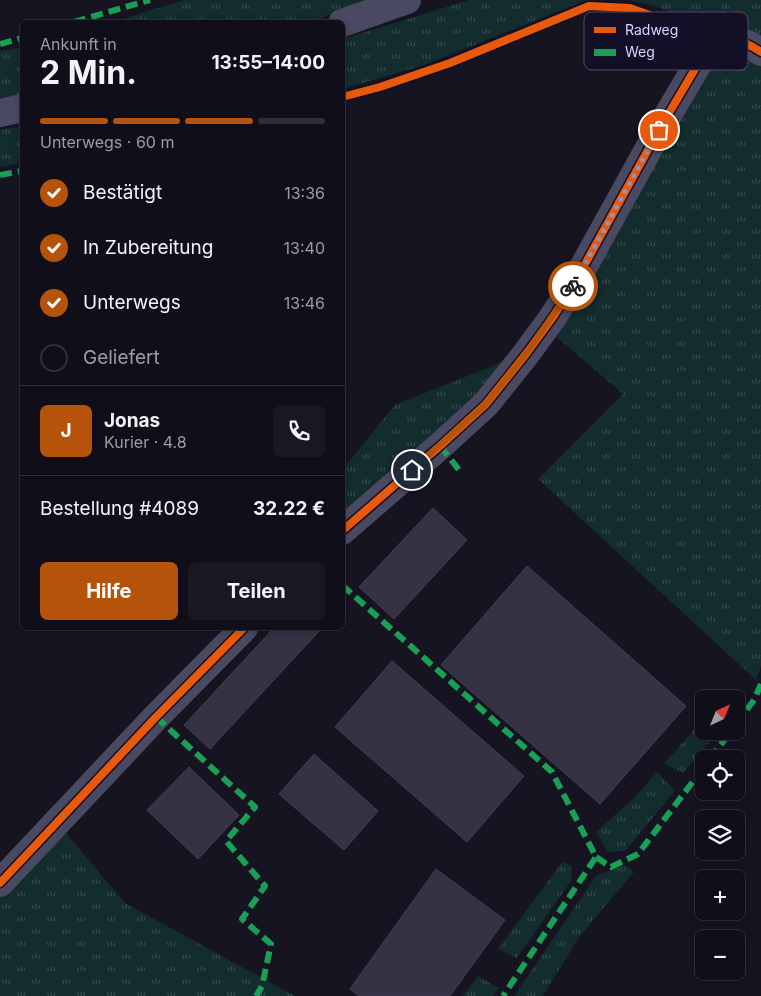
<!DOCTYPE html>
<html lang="de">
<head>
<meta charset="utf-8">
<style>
	:root { --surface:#100f19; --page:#191822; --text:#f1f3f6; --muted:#9c9ca2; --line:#302f38; --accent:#b45309 }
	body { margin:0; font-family:Inter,sans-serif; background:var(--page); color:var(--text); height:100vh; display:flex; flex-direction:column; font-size:19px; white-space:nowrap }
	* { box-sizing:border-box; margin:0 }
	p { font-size:16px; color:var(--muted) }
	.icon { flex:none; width:28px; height:28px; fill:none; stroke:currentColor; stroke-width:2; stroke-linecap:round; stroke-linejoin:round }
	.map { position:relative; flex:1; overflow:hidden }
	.details { position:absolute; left:20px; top:20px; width:325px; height:610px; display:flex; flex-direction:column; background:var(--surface); border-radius:8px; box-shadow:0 2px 8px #0003,0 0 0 1px var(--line) }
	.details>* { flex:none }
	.needle { width:32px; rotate:43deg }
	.fabs { position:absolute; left:695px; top:690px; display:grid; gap:10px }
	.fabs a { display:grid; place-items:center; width:50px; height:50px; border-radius:8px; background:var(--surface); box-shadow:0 2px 8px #0003,0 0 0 1px var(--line); font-size:25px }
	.pin { position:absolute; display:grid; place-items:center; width:42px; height:42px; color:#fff; margin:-21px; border:2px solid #fff; border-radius:50%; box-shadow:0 1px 5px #0007 }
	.courier { position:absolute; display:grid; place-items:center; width:50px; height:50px; margin:-25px; border:4px solid #b45309; border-radius:50%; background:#fff; color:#222; box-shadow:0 1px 6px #0007 }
	.headline em { font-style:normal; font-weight:700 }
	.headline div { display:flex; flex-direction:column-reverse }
	.headline { display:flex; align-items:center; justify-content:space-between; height:85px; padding:0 20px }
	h1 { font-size:32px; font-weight:700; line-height:38px }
	.bar { display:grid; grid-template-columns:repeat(4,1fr); gap:8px 5px; align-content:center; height:60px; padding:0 20px }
	.bar i { height:6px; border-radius:4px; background:var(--line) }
	.bar .current { background:var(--accent) }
	.bar p { grid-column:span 4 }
	.line { display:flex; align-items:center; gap:12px; padding:0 20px; border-top:1px solid var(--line) }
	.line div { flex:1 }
	.round { display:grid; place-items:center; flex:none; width:52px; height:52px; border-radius:8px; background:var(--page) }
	ol { padding:0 20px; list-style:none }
	li { display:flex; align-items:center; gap:15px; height:55px }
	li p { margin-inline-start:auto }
	li .icon { padding:5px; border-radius:50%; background:var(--accent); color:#fff; stroke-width:4 }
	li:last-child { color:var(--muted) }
	li i { width:28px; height:28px; border:2px solid var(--line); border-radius:50% }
	.cta { display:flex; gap:10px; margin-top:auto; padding:10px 20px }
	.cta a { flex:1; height:58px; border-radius:8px; background:var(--accent); color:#fff; font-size:20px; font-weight:700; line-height:58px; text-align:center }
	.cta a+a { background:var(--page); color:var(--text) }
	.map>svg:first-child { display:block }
	.grass { fill:url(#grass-tufts) }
	.building { fill:#343243; stroke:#433f54 }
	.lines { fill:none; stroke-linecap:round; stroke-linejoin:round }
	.minor { stroke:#4a4962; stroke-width:28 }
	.quiet { stroke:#1a9f57; stroke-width:6; stroke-dasharray:12 6; stroke-linecap:butt }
	.cycleway-casing { stroke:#130f26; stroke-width:11 }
	.cycleway { stroke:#e8590c; stroke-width:8 }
	.done { stroke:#9591b1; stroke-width:5; stroke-dasharray:0 9 }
	.route { stroke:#b45309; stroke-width:6 }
	.key { fill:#130f26; stroke:#4e4a67; stroke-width:1 }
	.key-label { font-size:14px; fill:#d9d4ff }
</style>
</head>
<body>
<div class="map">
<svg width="761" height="996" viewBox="0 0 761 996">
	<defs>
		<pattern id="grass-tufts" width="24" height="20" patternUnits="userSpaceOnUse" patternTransform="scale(1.25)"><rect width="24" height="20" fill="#132c2d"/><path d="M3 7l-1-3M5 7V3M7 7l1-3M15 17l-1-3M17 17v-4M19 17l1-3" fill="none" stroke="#354a4c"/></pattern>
	</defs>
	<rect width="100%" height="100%" fill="#161421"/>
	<g class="grass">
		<path d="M184,0H369L324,17L305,22H113Z"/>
		<path d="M469,0H587L424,65L343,89V39Z"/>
		<path d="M628,0H761V40L728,10L701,22L654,6Z"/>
		<path d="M22,48V95L0,99V51Z"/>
		<path d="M737,52L761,65V666L756,680L538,479L623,394L557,337L695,90L709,67Z"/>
		<path d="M22,126V163L0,167V130Z"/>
		<path d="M505,361L512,363L343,518V469L395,405Z"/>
		<path d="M704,718V731H719L683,773L664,764Z"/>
		<path d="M657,772L675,791L625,851L608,852L596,832L635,797Z"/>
		<path d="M61,827L125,903L295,996H0V892Z"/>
		<path d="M562,862L572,866L571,881L517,958L498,949Z"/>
		<path d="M625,865L634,872L579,937L543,996H514L596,876Z"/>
		<path d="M478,976L499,988L493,996H463Z"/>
	</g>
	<g class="building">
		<path d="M433,508L467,540L394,619L359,587Z"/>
		<path d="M527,566L686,706L600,804L441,665Z"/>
		<path d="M274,628H322L210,749L184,725Z"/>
		<path d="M392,661L524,776L467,842L335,727Z"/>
		<path d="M314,754L378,811L344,850L279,794Z"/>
		<path d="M189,767L239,815L198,859L147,810Z"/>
		<path d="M436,869L505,920L450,996H359L350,989Z"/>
	</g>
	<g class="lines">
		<g class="minor">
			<path d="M342,23L407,0"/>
			<path d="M0,113L22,108"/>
			<path d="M342,531L440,446L486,404L526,354L553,317L574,284L659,130L708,47C730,34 741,39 761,52"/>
			<path d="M0,883L156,717L244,628"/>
		</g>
		<g class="quiet">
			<path d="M74,22L150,0"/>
			<path d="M0,44L22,38"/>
			<path d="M0,175L22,171"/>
			<path d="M440,446L460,471"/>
			<path d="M342,585L552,772L596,857L503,996"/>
			<path d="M156,717L255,807L226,841L265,886L242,919L271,944L262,986L256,996"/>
			<path d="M736,724L754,700L761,684"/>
			<path d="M710,759L731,731"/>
			<path d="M596,857L611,867L638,854L704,767"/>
		</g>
		<g class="cycleway-casing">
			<g id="cycleway">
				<path d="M342,97L380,87L450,63L589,6L630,8L686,28L708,47"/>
				<path d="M342,531L440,446L486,404L526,354L553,317L574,284L659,130L708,47C730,34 741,39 761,52"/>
				<path d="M0,883L156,717L244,628"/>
			</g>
		</g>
		<use href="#cycleway" class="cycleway"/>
	</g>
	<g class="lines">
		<path class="done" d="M573,286L659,130"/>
		<path class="route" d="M412,470L486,404L526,354L573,286"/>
	</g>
	<rect x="584" y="12" width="164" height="58" rx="8" class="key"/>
	<rect x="594" y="27" width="22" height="6" fill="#e8590c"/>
	<rect x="594" y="49" width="22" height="7" fill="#1a9f57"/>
	<g class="key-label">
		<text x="625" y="35">Radweg</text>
		<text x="625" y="57">Weg</text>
	</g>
</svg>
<div class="fabs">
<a><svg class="needle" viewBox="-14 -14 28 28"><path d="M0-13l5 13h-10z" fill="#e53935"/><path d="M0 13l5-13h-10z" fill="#9c9ca2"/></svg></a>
<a><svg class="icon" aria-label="locate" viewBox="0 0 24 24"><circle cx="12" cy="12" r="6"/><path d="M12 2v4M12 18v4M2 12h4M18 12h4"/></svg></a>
<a><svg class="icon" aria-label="layers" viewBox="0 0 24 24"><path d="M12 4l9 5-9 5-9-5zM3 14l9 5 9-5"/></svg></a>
<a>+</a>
<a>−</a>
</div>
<div class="pin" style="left:659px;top:130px;background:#ea580c"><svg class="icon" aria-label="bag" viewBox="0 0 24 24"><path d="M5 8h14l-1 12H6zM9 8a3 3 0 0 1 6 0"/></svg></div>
<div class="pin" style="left:412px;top:470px;background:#1f2937"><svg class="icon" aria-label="home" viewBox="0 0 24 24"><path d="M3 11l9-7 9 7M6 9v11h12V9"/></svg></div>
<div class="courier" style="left:573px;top:286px"><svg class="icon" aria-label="bike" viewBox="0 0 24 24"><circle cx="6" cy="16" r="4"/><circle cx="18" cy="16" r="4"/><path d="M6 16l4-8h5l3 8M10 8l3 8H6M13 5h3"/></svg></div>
<section class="details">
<div class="headline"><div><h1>2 Min.</h1><p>Ankunft in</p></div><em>13:55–14:00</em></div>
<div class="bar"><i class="current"></i><i class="current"></i><i class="current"></i><i></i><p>Unterwegs · 60 m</p></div>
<ol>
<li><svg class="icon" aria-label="check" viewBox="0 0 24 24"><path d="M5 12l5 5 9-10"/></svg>Bestätigt<p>13:36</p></li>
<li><svg class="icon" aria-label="check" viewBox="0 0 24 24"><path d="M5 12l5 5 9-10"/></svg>In Zubereitung<p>13:40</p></li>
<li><svg class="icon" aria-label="check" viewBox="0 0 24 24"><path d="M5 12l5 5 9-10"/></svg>Unterwegs<p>13:46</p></li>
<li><i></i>Geliefert</li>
</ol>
<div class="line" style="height:90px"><b class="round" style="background:var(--accent);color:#fff">J</b><div><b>Jonas</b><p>Kurier · 4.8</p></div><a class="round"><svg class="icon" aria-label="phone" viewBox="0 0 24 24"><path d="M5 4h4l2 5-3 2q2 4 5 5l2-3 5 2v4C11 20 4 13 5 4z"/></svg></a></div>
<div class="line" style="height:65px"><div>Bestellung #4089</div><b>32.22 €</b></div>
<div class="cta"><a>Hilfe</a><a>Teilen</a></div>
</section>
</div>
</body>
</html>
